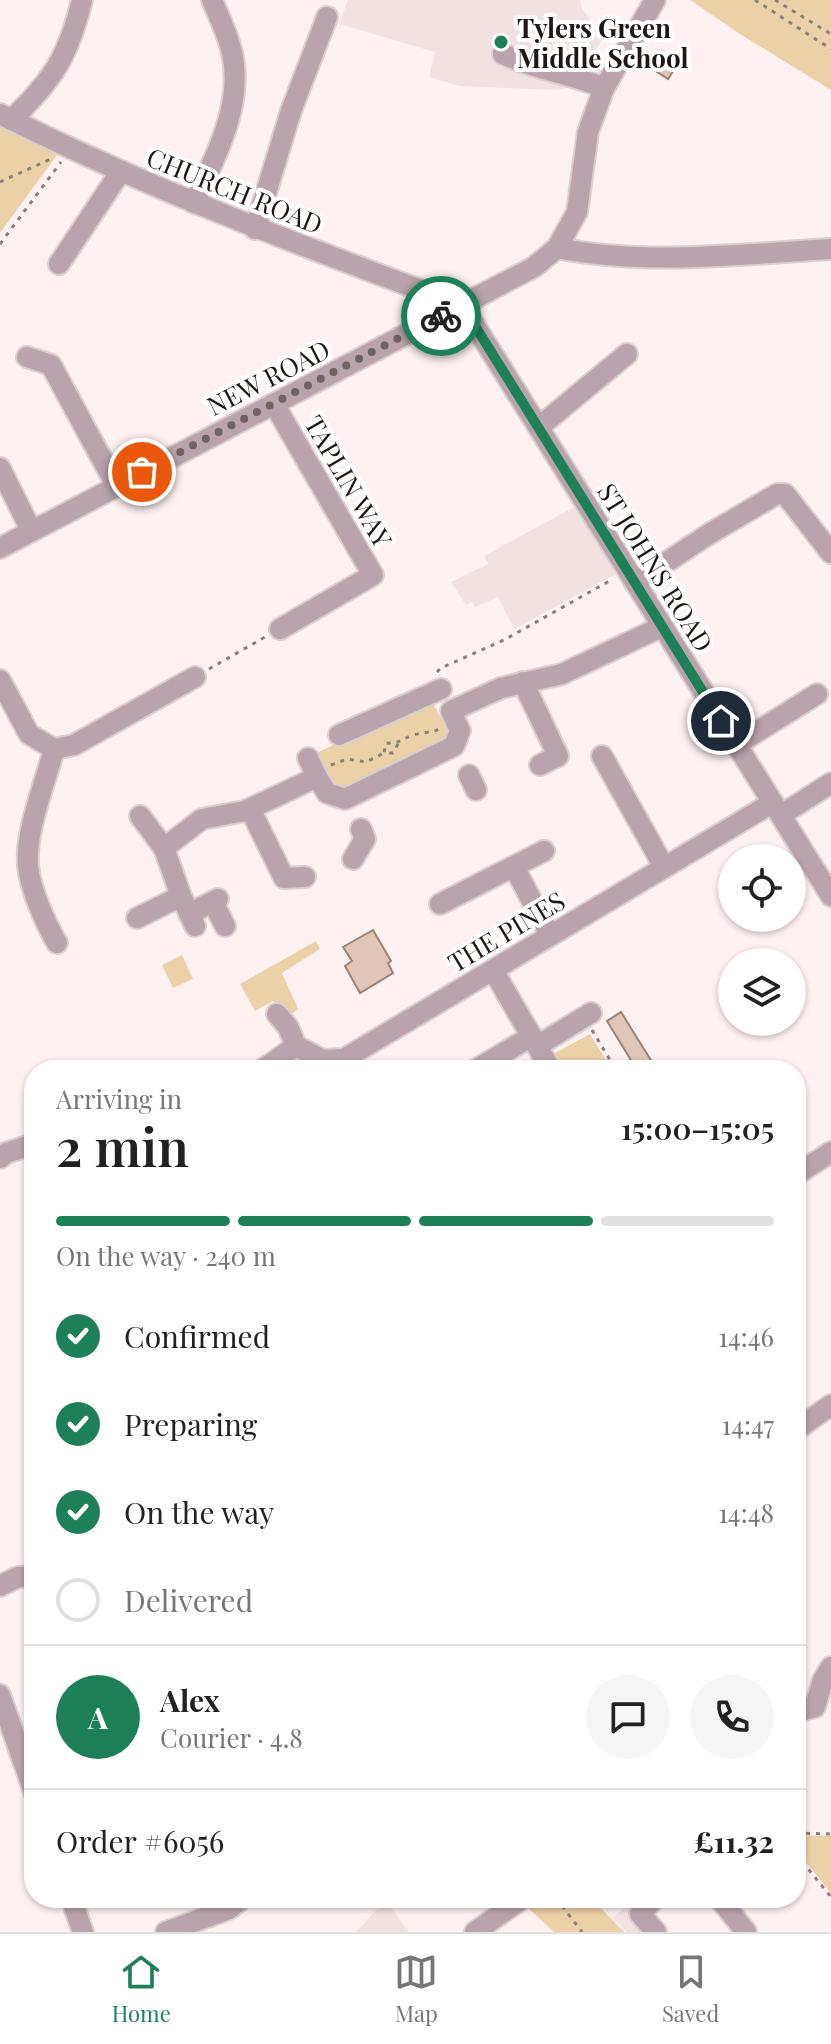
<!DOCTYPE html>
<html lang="en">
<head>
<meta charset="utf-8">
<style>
	:root { --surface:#fff; --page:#f6f6f6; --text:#222; --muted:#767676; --line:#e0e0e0; --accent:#1e8058 }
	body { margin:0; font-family:"Playfair Display",serif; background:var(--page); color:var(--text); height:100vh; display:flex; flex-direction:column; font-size:30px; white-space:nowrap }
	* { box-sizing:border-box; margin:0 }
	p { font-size:26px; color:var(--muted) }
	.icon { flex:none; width:44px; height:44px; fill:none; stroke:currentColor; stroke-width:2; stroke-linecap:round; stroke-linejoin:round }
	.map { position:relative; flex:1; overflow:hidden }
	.side { position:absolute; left:24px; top:1060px; width:782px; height:848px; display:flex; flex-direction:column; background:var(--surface); border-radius:32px; box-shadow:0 2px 6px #0004 }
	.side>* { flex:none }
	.controls { position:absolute; left:718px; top:844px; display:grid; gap:16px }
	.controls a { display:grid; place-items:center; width:88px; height:88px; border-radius:50%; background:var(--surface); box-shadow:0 2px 6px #0004; font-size:40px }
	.pin { position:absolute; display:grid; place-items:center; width:68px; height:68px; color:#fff; margin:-34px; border:4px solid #fff; border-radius:50%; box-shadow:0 2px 8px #0007 }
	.courier { position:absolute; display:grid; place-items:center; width:80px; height:80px; margin:-40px; border:6px solid #1e8058; border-radius:50%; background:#fff; color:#222; box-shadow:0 2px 10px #0007 }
	.headline em { font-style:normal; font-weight:600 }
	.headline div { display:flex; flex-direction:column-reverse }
	.headline { display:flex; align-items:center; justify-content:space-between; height:136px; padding:0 32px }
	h1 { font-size:52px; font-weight:600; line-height:60px }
	.bar { display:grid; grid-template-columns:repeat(4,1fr); gap:12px 8px; align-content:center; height:96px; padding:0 32px }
	.bar i { height:10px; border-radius:6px; background:var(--line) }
	.bar .on { background:var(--accent) }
	.bar p { grid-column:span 4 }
	.line { display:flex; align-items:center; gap:20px; padding:0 32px; border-top:2px solid var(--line) }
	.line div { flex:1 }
	.round { display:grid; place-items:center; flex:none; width:84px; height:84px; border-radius:42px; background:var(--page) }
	ol { padding:0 32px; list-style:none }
	li { display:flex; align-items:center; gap:24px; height:88px }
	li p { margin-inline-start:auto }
	li .icon { padding:8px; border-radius:50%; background:var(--accent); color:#fff; stroke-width:4 }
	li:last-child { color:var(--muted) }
	li i { width:44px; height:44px; border:4px solid var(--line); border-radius:50% }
	.tabs { display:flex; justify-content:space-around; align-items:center; height:112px; border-top:2px solid var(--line); background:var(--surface); font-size:22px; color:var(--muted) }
	.tabs a { display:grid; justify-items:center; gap:4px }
	.tabs .on { color:var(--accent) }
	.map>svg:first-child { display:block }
	.built { fill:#f1e2e1 }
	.green { fill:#ecd0a7 }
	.building { fill:#e1c6b8; stroke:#9b8376; stroke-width:2 }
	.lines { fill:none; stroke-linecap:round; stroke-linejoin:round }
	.minor-casing { stroke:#dacece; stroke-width:24 }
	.path { stroke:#897e7d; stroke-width:3; stroke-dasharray:4 6; stroke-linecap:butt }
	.minor { stroke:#baa3ac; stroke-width:20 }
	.done { stroke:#6e6362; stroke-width:8; stroke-dasharray:0 14.4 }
	.route { stroke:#1e8058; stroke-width:10 }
	.poi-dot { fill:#1e8058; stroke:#fff; stroke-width:3 }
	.labels { text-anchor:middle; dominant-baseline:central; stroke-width:8; stroke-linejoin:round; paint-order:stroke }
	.poi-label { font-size:26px; font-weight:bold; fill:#201615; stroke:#fff; text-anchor:start }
	.street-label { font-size:26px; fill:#201615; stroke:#fff }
</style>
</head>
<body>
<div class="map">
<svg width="831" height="1932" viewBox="0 0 831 1932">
	<rect width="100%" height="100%" fill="#fef1f1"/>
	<g class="built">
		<path d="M348,0H580L581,7L597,30L605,33L579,85L557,90L459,86L429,77L435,52L339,24Z"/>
		<path d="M574,507L616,574L514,629L498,597L475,607L472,602L466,605L451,582L488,564L484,556Z"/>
		<path d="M634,1898H647L646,1921L659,1932H627L613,1918Z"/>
		<path d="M386,1901L409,1932H356L380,1906Z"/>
	</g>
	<g class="green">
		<path d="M690,0H831V90L740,34Z"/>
		<path d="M0,125L57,155L0,233Z"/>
		<path d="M430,697L449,734L448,740L344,790L335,791L314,758L317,753Z"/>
		<path d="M316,941L320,949L282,973L298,1009L293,1013H284L273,1001L255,1011L240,984Z"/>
		<path d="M182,955L193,979L173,988L162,965Z"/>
		<path d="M590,1034L612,1070H564L555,1053Z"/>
		<path d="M796,1835L831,1836V1893L796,1850Z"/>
		<path d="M541,1898H591L624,1932H554L527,1907Z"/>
	</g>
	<g class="building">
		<path d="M662,51L679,62L668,79L651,68Z"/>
		<path d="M373,930L391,961L388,963L393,973L360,993L345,966L352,961L343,947Z"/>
		<path d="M621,1012L657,1070H637L607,1021Z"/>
	</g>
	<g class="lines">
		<g class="minor-casing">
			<g id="minor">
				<path d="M503,54C537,71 571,73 604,88"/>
				<path d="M0,114C139,184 283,239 429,293L445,314"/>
				<path d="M11,120C53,80 68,57 82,0"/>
				<path d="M194,203C215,158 244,104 232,53C228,35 219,17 212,0"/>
				<path d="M255,229L291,111L327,17"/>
				<path d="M557,248C647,266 741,254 831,249"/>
				<path d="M59,264L121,171"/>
				<path d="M462,305L831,896"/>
				<path d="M27,357L51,365L116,485"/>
				<path d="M274,404L373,575L280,629"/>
				<path d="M539,427L627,354"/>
				<path d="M0,468L31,530"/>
				<path d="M0,548L534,267L557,248L577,212L588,132L604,88L655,0"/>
				<path d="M635,583L709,534L777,494H785L831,553"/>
				<path d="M0,680L29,734L54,749L74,745L195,677"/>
				<path d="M523,682L558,756L540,765"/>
				<path d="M339,735L441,689"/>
				<path d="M736,745L817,694"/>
				<path d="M54,749C45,784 25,831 28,866C30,889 46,924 57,943"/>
				<path d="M602,756L664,867"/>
				<path d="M308,758L317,777"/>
				<path d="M469,775L476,790"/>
				<path d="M250,809L284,878L305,877"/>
				<path d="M781,815L831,783"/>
				<path d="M140,816L164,848"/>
				<path d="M353,859L365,839L361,829"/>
				<path d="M514,867L550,935"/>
				<path d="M213,902L225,926"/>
				<path d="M440,904L544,851"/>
				<path d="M189,914L218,899"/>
				<path d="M137,918L181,896"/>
				<path d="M195,926L181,896L164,848L202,819L245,811L317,777L327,793L345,799L454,746L460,731L451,711L501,688L562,674L661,627"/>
				<path d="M493,970L551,1070"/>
				<path d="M277,1014L288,1027L296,1046L323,1060L344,1059L772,803"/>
				<path d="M537,1046L591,1013"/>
				<path d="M267,1070L265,1068L296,1046"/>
				<path d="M475,1070L532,1036"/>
				<path d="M0,1158L6,1153L34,1144"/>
				<path d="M796,1175L831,1152"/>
				<path d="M796,1430L831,1405"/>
				<path d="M0,1586L18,1577L34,1576"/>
				<path d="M0,1695L34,1792"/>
				<path d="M796,1712L815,1707L823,1680L831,1667"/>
				<path d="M71,1898L83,1932"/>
				<path d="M655,1898L640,1914L656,1932"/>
				<path d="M719,1898L746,1932"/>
				<path d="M166,1932L229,1909L243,1898"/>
				<path d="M475,1932L523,1898"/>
			</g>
		</g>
		<g class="path">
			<path d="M755,0L831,49"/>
			<path d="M775,0L831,34"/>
			<path d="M0,182L53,158"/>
			<path d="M0,244L61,162"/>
			<path d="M209,669L265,637"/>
			<path d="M437,672L441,668L504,640L613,579"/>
			<path d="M398,744L393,753H384L386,743C399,744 402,739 413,735C423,732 432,733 442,728"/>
			<path d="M331,765L347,759L366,762L384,753"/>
			<path d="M592,1030L616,1070"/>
			<path d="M796,1833L831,1834"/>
			<path d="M796,1854L831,1897"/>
			<path d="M556,1898L582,1932"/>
		</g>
		<use href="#minor" class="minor"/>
	</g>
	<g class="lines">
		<path class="done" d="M142,472L441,316"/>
		<path class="route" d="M441,316L462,305L721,721"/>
	</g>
	<circle class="poi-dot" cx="501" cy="42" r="8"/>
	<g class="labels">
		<g class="poi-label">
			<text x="517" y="27">Tylers Green<tspan x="517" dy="30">Middle School</tspan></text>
		</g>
		<g class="street-label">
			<text transform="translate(235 190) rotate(22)">CHURCH ROAD</text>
			<text transform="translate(268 377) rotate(-27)">NEW ROAD</text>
			<text transform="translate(349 481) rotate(60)">TAPLIN WAY</text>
			<text transform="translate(656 567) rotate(58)">ST JOHNS ROAD</text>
			<text transform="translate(506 931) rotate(-31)">THE PINES</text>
		</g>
	</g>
</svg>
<div class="controls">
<a><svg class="icon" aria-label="locate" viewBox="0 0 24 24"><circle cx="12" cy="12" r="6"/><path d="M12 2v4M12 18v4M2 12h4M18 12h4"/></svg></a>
<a><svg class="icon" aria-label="layers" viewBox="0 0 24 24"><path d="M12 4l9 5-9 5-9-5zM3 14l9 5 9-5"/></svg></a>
</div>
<div class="pin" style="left:142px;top:472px;background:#ea580c"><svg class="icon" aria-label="bag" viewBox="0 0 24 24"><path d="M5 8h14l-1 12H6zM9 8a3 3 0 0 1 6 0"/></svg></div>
<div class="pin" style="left:721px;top:721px;background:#1f2937"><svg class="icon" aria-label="home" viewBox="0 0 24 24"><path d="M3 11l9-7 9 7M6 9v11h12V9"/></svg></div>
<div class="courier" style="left:441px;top:316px"><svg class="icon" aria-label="bike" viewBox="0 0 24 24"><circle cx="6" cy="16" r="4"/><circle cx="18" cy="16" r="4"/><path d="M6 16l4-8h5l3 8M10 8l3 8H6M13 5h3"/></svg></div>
<section class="side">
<div class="headline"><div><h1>2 min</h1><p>Arriving in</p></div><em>15:00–15:05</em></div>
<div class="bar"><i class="on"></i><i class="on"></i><i class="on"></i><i></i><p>On the way · 240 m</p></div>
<ol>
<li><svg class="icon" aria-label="check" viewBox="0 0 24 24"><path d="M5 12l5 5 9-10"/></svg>Confirmed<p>14:46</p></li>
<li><svg class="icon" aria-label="check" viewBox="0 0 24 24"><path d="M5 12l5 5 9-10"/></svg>Preparing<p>14:47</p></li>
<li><svg class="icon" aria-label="check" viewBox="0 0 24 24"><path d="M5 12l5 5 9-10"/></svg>On the way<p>14:48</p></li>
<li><i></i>Delivered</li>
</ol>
<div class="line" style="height:144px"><b class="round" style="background:var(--accent);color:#fff">A</b><div><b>Alex</b><p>Courier · 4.8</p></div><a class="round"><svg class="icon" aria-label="chat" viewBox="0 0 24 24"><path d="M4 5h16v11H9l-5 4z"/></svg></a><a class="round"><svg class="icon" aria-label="phone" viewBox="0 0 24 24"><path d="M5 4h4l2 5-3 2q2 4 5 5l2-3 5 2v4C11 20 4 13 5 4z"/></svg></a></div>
<div class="line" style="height:104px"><div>Order #6056</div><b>£11.32</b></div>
</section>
</div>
<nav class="tabs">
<a class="on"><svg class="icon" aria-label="home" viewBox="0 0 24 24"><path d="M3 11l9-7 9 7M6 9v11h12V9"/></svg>Home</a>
<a><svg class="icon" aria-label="map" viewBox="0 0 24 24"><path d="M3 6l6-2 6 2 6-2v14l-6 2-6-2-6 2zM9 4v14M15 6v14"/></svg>Map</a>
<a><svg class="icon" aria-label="saved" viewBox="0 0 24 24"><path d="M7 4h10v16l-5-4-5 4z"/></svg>Saved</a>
</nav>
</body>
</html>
